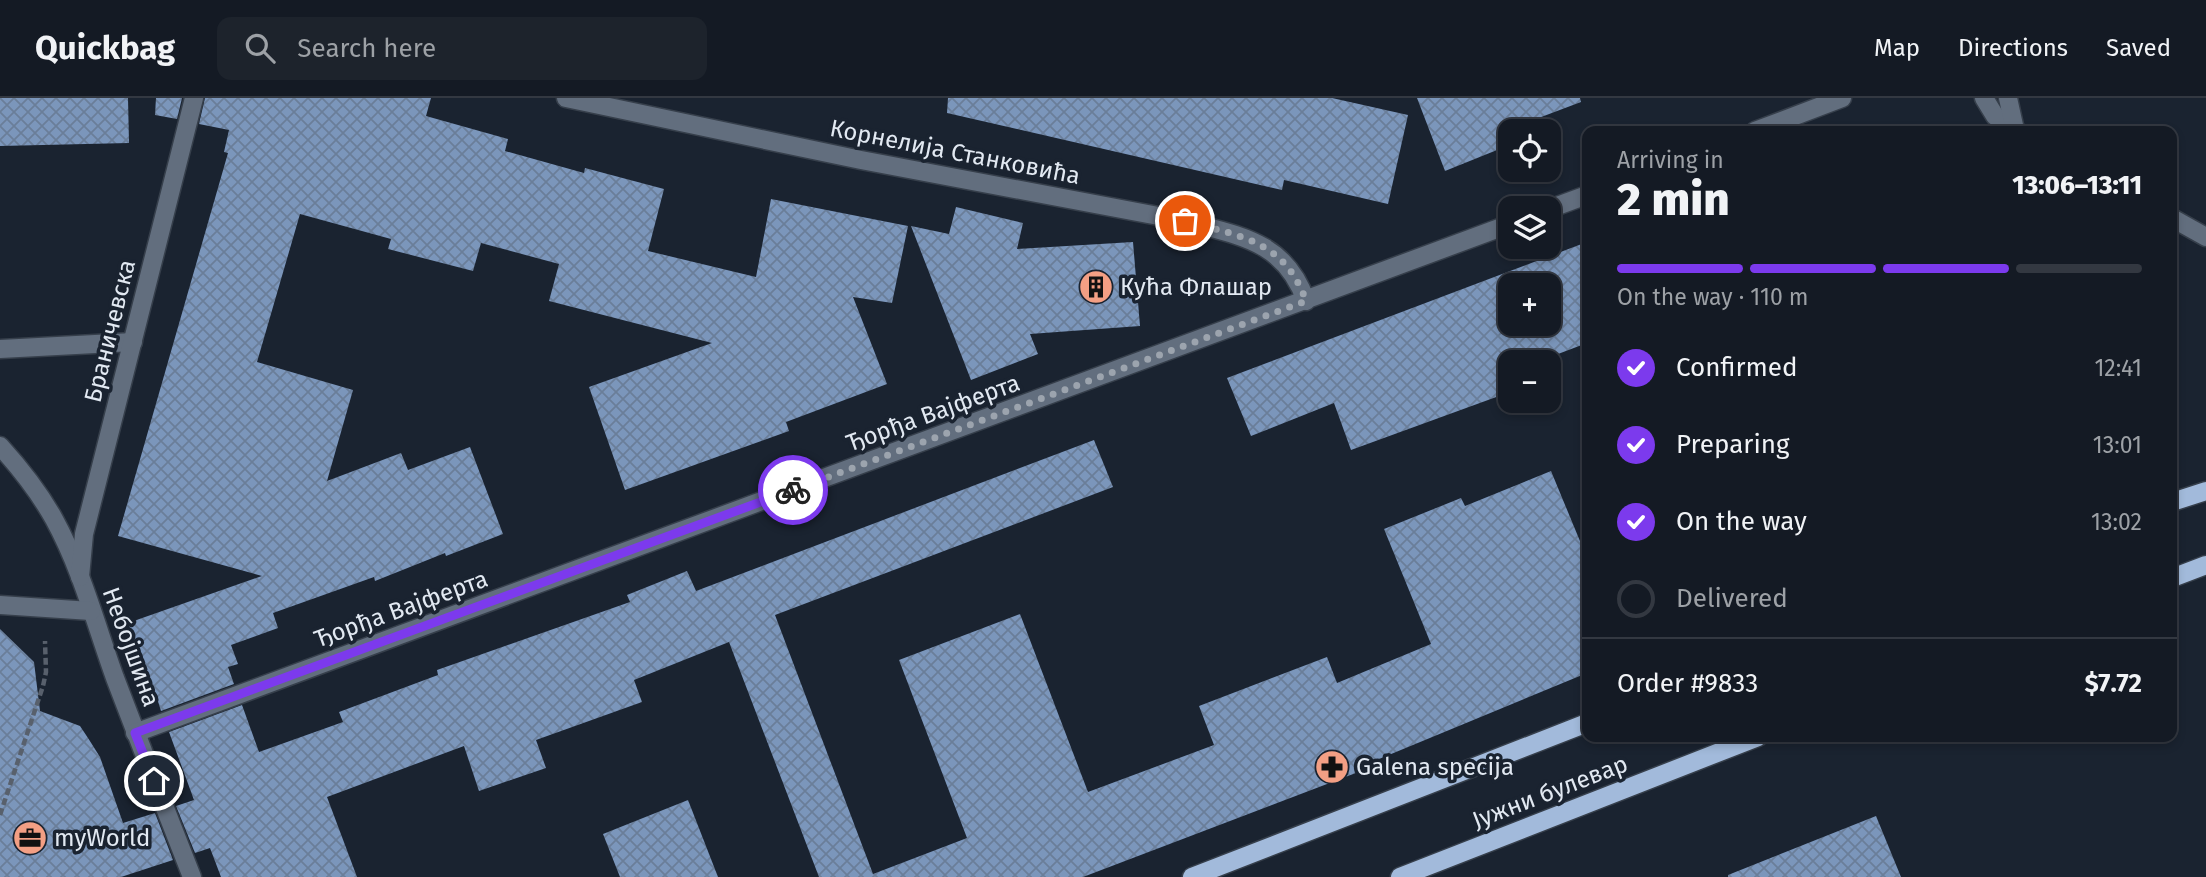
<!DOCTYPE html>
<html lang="en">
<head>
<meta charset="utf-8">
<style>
	:root { --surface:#141a24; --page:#1d232c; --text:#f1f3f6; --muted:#9da1a6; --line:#333841; --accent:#7c3aed }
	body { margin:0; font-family:"Fira Sans",sans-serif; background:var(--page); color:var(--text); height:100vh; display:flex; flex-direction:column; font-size:26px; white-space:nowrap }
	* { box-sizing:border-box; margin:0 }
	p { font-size:23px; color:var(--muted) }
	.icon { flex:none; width:38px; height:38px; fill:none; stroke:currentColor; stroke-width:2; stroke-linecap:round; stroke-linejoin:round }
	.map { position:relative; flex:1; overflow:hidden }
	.side { position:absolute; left:1582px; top:28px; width:595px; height:616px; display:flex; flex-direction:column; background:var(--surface); border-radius:14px; box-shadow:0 4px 10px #0003,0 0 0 2px var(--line) }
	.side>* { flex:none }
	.buttons { position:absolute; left:1498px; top:21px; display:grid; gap:14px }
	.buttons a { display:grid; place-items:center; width:63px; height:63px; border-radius:14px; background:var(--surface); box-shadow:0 4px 10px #0003,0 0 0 2px var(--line); font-size:35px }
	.pin { position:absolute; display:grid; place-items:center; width:60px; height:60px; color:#fff; margin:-30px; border:4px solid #fff; border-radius:50%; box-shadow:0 2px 7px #0007 }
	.courier { position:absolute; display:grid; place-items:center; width:70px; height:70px; margin:-35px; border:5px solid #7c3aed; border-radius:50%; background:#fff; color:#222; box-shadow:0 2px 9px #0007 }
	.head em { font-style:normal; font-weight:800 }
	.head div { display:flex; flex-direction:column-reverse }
	.head { display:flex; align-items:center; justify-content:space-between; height:119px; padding:0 35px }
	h1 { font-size:46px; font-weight:800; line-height:52px }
	.bar { display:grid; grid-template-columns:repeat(4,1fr); gap:10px 7px; align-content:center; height:84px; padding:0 35px }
	.bar i { height:9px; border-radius:5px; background:var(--line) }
	.bar .active { background:var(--accent) }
	.bar p { grid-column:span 4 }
	.line { display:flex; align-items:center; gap:18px; padding:0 35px; border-top:2px solid var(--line) }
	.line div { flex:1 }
	ol { padding:0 35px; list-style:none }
	li { display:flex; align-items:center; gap:21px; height:77px }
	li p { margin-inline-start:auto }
	li .icon { padding:7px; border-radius:50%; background:var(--accent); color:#fff; stroke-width:4 }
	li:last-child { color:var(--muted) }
	li i { width:38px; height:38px; border:4px solid var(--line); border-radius:50% }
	header { display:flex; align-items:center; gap:42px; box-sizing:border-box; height:98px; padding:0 35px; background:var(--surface); border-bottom:2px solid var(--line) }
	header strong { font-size:33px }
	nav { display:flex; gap:38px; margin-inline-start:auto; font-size:24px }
	.search { width:490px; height:63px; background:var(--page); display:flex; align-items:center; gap:18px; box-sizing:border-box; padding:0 24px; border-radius:14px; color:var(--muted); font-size:26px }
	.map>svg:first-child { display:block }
	.building { fill:url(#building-cross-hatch); fill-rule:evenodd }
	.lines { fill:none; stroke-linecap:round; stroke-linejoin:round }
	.minor-casing { stroke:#363f4b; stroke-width:21 }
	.major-casing { stroke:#363f4b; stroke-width:21 }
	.path { stroke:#58606c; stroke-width:4.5; stroke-dasharray:7 3.5; stroke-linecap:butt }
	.minor { stroke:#626e7e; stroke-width:18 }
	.major { stroke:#a2badb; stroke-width:18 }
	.done { stroke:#9ca4ae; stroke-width:7; stroke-dasharray:0 12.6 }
	.route { stroke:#7c3aed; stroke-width:9 }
	.labels { text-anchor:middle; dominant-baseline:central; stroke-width:7; stroke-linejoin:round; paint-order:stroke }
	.street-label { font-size:24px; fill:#e2e9f2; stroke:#1a2330 }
	.poi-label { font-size:24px; fill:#e2e9f2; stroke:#1a2330; text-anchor:start }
</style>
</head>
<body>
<header>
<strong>Quickbag</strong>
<div class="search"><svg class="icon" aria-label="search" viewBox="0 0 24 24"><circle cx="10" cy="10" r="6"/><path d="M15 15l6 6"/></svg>Search here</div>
<nav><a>Map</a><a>Directions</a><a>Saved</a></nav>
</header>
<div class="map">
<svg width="2206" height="779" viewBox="0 0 2206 779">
	<defs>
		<pattern id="building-cross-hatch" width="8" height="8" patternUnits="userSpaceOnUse" patternTransform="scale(1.75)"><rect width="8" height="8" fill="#7b96bb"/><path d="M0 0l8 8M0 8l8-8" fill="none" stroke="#6a7e99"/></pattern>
	</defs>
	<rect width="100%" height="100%" fill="#1a2330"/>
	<g class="building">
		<path d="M0,0H128L129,45L0,48Z"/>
		<path d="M156,0H182L177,21L155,17Z"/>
		<path d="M205,0H431L426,18L508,41L505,53L584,75L585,70L664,91L648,153L756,179L771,101L908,128L892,205L853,199L887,286L786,324L789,333L625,392L589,289L712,245L549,203L559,166L481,145L473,173L388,151L391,141L300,116L257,264L353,292L327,383L401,355L408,372L470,349L503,436L446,458L445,455L375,483L374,479L273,515L278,530L231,547L238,566L228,569L234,586L161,613L155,594L152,595L128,525L262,478L118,438L228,55L224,54L229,32L199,26Z"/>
		<path d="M948,0H1332L1408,17L1388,106L1284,82L1282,92L947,15Z"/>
		<path d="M1417,0H1580L1581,4L1501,34L1507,48L1445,73Z"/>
		<path d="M956,109L1023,125L1017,151L1133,144L1140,228L1030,236L1038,256L971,282L911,128L949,136Z"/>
		<path d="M1587,144V245L1537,264H1510V294L1351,352L1334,305L1251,338L1227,280ZM1510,187H1549V226H1510Z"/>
		<path d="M1094,342L1113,389L775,517L873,776L967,740L899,562L1020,516L1088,694L1214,647L1199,608L1327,559L1337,585L1431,546L1384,431L1461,400L1465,408L1551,373L1587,460V575L1367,666L1369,670L1083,779H819L729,544L634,582L642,604L536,642L546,670L479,693L464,648L327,699L357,779H221L210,750L195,755L176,708L194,702L169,634L242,607L259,654L343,624L339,614L438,577L437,572L630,504L627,497L687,473L696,493Z"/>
		<path d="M0,531L34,564L40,613L80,628L88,640L100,659L123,725L155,715L173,762L121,779H0Z"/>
		<path d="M688,702L718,779H620L603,736Z"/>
		<path d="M1876,718L1901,779H1728V777Z"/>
	</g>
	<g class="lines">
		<g class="minor-casing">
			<g id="minor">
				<path d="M566,0L861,62L1185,123C1240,138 1285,143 1306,203"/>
				<path d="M1984,0L1995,18L2017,33"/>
				<path d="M2008,0L2015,32"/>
				<path d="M1755,33L1842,0"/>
				<path d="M1549,111L1587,97"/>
				<path d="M2172,120L2206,139"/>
				<path d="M0,251L133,244"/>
				<path d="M0,348C20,370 39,394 54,421C81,470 96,527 115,580C140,646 166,713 192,779"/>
				<path d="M80,479L84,436L194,0"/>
				<path d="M0,507L91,513"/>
				<path d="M135,635L1510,126"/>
			</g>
		</g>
		<g class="major-casing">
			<g id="major">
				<path d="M2172,404L2206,393"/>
				<path d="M2172,480L2206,467"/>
				<path d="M1192,779L1587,625"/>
				<path d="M1400,779L1758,639"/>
			</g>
		</g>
		<path class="path" d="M0,717L43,588L46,574L45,543"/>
		<use href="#minor" class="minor"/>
		<use href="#major" class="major"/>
	</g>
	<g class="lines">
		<path class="done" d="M793,392L1306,203C1285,143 1240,138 1185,123"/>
		<path class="route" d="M154,683L135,635L793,392"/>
	</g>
	<defs>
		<g id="building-disc" transform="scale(1.75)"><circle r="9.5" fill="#f39f84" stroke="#1a2330"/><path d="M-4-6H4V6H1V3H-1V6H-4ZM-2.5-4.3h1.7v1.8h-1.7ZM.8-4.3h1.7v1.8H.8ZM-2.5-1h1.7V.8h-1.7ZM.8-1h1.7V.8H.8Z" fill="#111"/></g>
		<g id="pharmacy-disc" transform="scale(1.75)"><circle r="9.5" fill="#f39f84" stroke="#1a2330"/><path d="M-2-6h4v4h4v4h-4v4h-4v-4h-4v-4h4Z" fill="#111"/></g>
		<g id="office-disc" transform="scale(1.75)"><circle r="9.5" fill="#f39f84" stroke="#1a2330"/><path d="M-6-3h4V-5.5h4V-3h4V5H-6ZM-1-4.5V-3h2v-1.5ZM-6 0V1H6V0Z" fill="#111"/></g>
	</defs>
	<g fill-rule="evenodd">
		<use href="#building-disc" x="1096" y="189"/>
		<use href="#pharmacy-disc" x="1332" y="669"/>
		<use href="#office-disc" x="30" y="740"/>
	</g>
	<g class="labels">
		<g class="street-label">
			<text transform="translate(955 54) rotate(11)">Корнелија Станковића</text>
			<text transform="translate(110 233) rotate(-76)">Браничевска</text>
			<text transform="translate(933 315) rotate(-20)">Ђорђа Вајферта</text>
			<text transform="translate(401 511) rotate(-20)">Ђорђа Вајферта</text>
			<text transform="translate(131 549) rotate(70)">Небојшина</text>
			<text transform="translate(1550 694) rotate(-21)">Јужни булевар</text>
		</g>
		<g class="poi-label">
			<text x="1120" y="189">Кућа Флашар</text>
			<text x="1356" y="669">Galena specija</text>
			<text x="54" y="740">myWorld</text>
		</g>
	</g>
</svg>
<div class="buttons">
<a><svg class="icon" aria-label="locate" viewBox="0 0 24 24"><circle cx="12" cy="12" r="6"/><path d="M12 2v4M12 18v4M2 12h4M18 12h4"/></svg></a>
<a><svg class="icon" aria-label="layers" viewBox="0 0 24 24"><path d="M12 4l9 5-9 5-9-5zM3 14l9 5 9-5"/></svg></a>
<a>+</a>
<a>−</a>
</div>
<div class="pin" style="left:1185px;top:123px;background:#ea580c"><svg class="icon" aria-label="bag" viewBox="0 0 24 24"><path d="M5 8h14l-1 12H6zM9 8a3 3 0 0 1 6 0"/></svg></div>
<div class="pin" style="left:154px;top:683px;background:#1f2937"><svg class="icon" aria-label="home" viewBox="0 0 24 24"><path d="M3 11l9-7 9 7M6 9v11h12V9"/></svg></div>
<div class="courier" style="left:793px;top:392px"><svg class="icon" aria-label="bike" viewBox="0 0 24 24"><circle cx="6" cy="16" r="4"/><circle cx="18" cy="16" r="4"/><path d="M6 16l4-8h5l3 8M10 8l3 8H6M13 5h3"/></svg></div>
<section class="side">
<div class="head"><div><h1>2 min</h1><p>Arriving in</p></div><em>13:06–13:11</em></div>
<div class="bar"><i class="active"></i><i class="active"></i><i class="active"></i><i></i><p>On the way · 110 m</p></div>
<ol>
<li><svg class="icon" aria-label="check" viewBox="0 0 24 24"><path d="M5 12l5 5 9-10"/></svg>Confirmed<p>12:41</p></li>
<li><svg class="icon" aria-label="check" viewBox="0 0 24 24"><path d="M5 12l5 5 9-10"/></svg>Preparing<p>13:01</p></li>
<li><svg class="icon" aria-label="check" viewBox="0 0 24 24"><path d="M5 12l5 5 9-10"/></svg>On the way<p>13:02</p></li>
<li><i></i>Delivered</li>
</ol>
<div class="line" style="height:91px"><div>Order #9833</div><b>$7.72</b></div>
</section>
</div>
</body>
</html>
